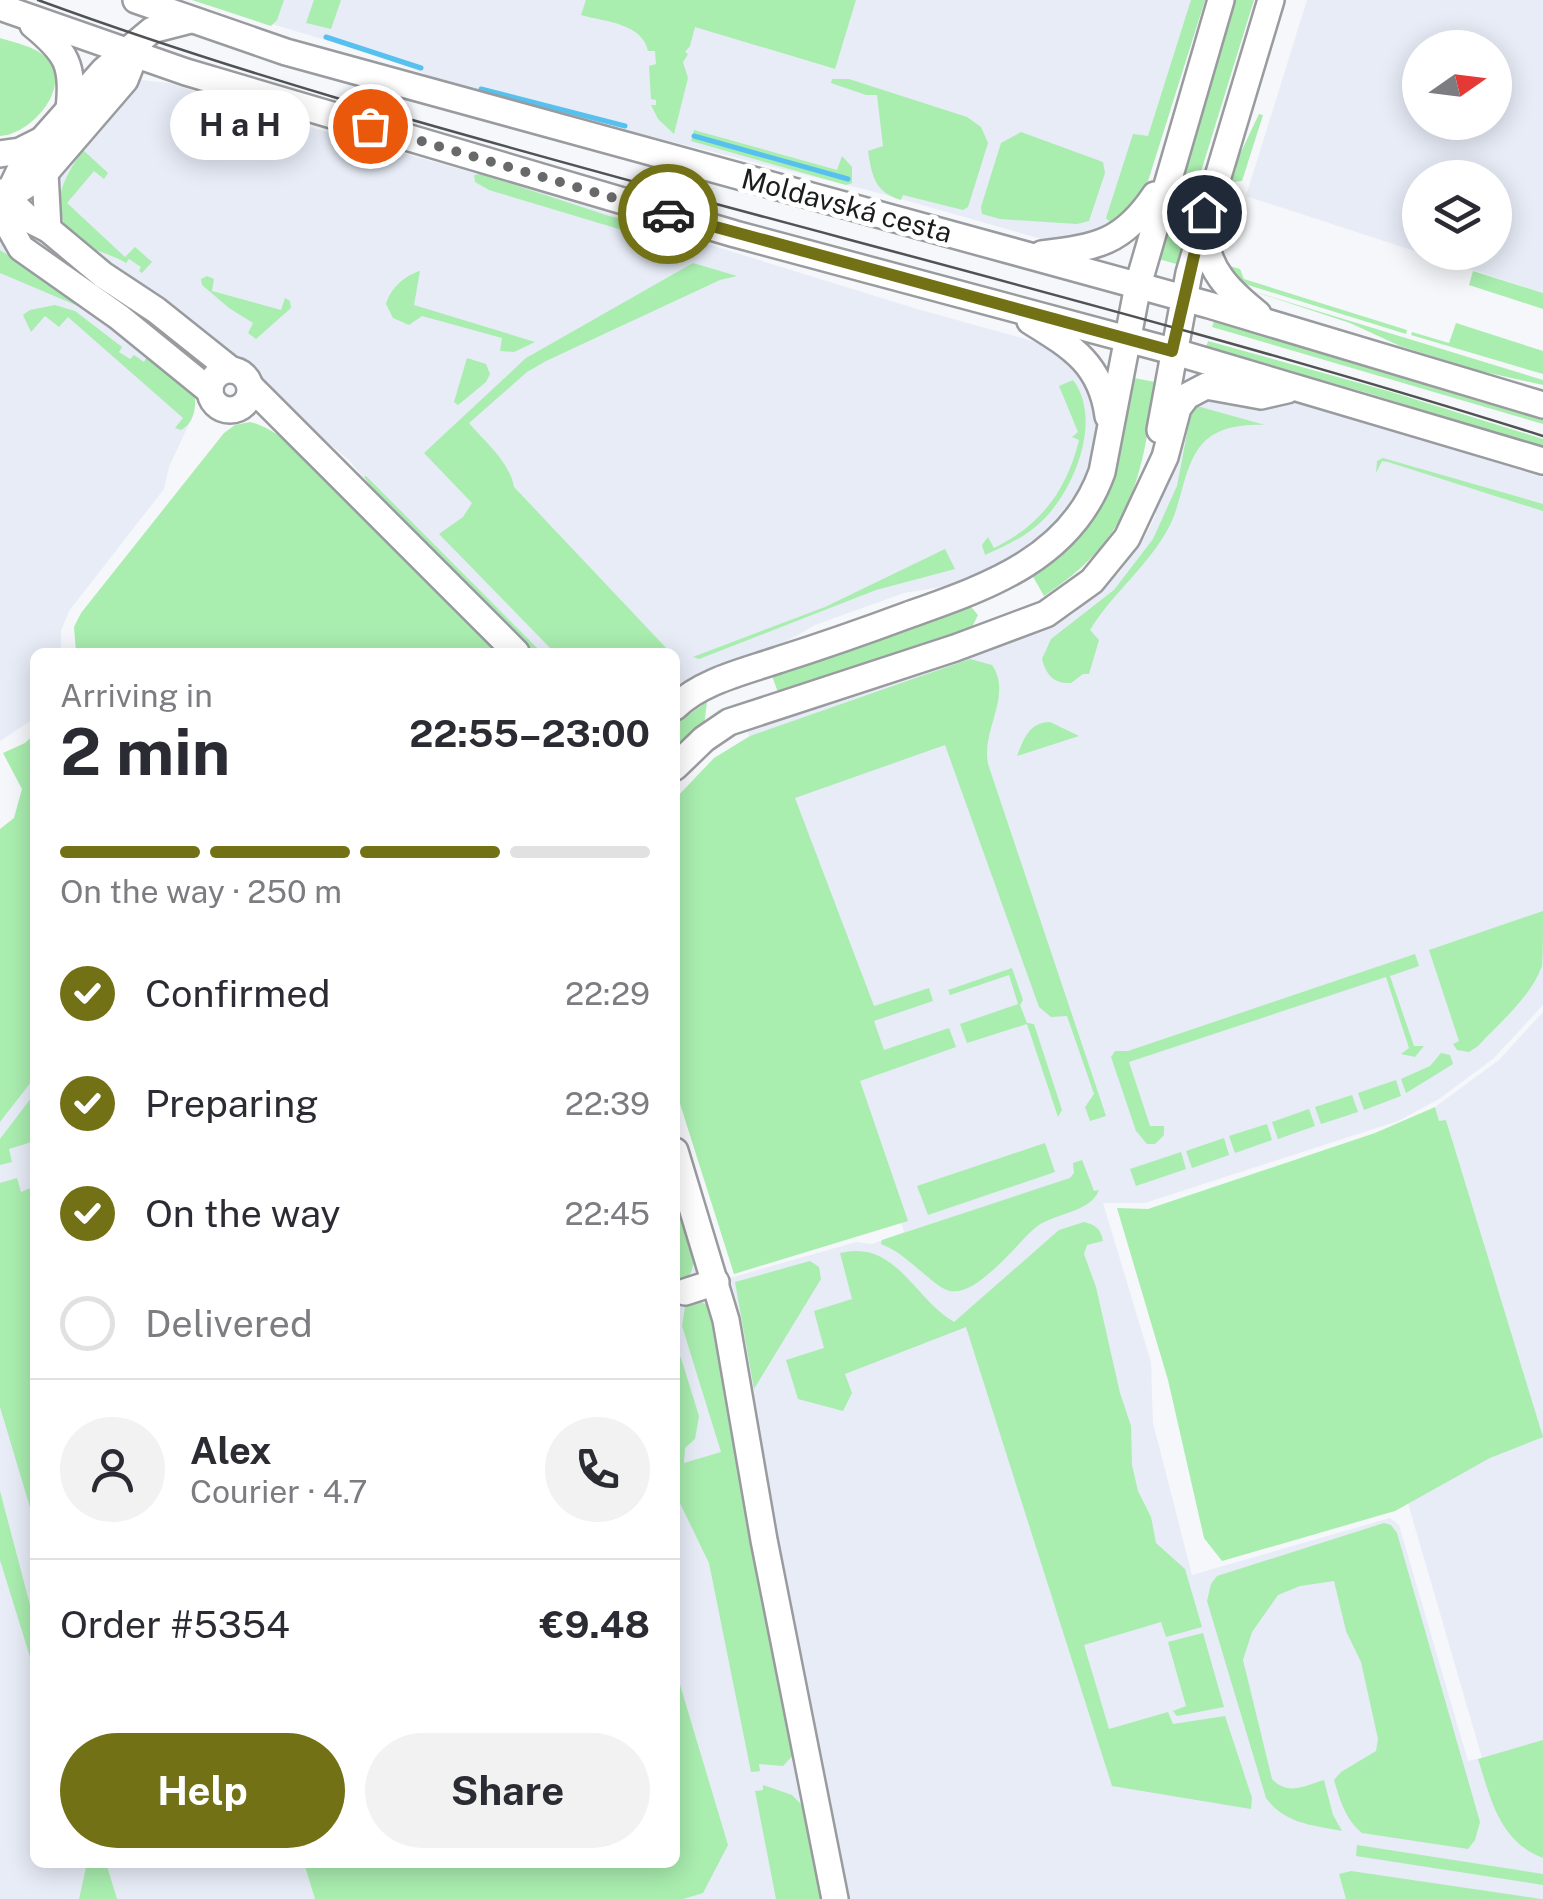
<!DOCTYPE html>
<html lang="en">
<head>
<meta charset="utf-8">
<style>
	:root { --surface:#fff; --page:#f2f2f3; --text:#2b2b33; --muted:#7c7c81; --line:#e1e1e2; --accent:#727115 }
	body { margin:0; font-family:"Public Sans",sans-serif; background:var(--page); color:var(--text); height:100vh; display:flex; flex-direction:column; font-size:38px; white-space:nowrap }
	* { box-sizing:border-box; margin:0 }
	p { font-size:32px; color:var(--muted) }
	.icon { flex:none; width:55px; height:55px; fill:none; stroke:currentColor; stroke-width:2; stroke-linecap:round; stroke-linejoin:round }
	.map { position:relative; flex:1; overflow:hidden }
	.drawer { position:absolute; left:30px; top:648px; width:650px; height:1220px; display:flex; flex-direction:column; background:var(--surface); border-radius:15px; box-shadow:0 5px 25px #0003 }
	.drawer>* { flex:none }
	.needle { width:65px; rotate:76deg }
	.controls { position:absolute; left:1402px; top:30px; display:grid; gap:20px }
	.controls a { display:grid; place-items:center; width:110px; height:110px; border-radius:50%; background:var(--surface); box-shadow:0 5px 25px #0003; font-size:50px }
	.pin { position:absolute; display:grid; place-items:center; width:85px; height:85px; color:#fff; margin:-42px; border:5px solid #fff; border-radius:50%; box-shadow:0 2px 10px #0007 }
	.courier { position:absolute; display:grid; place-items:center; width:100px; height:100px; margin:-50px; border:8px solid #727115; border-radius:50%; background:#fff; color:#222; box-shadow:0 2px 12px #0007 }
	.bubble { position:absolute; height:70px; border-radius:35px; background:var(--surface); box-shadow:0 5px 25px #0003; font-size:32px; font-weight:700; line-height:70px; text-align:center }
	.summary em { font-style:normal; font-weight:700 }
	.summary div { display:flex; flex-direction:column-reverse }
	.summary { display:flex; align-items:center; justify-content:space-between; height:170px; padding:0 30px }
	h1 { font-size:65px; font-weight:700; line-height:75px }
	.bar { display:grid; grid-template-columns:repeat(4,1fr); gap:15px 10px; align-content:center; height:120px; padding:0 30px }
	.bar i { height:12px; border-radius:8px; background:var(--line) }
	.bar .current { background:var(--accent) }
	.bar p { grid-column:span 4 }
	.line { display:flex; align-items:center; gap:25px; padding:0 30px; border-top:2px solid var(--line) }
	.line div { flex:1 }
	.round { display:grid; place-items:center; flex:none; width:105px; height:105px; border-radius:52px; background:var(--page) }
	ol { padding:0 30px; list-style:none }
	li { display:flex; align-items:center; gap:30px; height:110px }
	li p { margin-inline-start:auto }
	li .icon { padding:10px; border-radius:50%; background:var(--accent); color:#fff; stroke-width:4 }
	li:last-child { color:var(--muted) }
	li i { width:55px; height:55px; border:5px solid var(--line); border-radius:50% }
	.button { display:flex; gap:20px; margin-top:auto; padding:20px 30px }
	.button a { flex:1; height:115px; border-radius:60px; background:var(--accent); color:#fff; font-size:40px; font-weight:700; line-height:115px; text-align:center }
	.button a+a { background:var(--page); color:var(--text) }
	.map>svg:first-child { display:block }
	.built { fill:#e7ecf7; fill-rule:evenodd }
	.green { fill:#a9edaf }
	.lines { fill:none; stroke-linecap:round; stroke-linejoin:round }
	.stream { stroke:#56c1ee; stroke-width:5 }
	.minor-casing { stroke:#999b9f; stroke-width:30 }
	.minor { stroke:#fff; stroke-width:25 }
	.tram { stroke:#515254; stroke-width:2.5 }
	.done { stroke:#67696a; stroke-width:10; stroke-dasharray:0 18 }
	.route { stroke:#727115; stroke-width:12 }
	.labels { text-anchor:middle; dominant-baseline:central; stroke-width:10; stroke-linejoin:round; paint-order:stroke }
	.street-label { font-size:28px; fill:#1b1c1d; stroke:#fff }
</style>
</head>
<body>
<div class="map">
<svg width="1543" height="1899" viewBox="0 0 1543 1899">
	<rect width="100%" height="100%" fill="#f5f7fa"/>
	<g class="built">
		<path d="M193,0H609L834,69L856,0H1205L1142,200L1116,228L1049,241L887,195L476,93L372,54Z"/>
		<path d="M1307,0H1543V293L1246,196ZM1420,48H1495V122H1420ZM1420,178H1495V252H1420Z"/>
		<path d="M141,80L169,83L266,115L514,184L917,309L1047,345L1071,355L1102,403L1093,471L1062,523L1008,561L953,585L904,593L815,625L778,646L730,664L675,699V652H529L385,504L349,460L267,393L227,355L195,389L194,413L169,467L164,489L69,611L61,631V652H35V718L0,741V229L53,184L63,164L132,84Z"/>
		<path d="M1274,395L1543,461V1005L1494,1058L1439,1099L1398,1121L1145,1203H1103L1151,1362L1153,1423L1192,1575L1390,1518L1399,1525L1468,1761L1482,1758L1408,1503L1490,1458L1542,1436L1446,1120L1439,1122L1435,1107L1499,1060L1543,1012V1899H0V1122L35,1077V1862H675V1151L716,1282L856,1242L872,1244L904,1232L747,729L969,652L1047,630L1073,614L1119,573L1146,535L1156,515L1152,485L1187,396Z"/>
	</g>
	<g class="green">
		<path d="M192,0H284L277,20L271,26Z"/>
		<path d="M314,0H341L331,29L306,23Z"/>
		<path d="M586,0H856L835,69L695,27L690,46L685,52L688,54L683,62L688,78L674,134L658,119L651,105H656V100L651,99L649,66L656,64L655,51H648C642,23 606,22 581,15Z"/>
		<path d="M1191,0H1205L1142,200L1116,228L1106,218L1133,134L1148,136Z"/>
		<path d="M1228,0H1254L1186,220L1180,265L1155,258L1219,52Z"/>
		<path d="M0,38C15,43 40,47 50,62C70,91 29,135 0,136Z"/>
		<path d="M832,79H849L967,117L981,127L988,143L968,207L963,210L903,195L901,200C875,192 872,177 868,151L883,146L877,95H866L831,83Z"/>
		<path d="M1259,114L1263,115L1242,181L1233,182L1232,171Z"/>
		<path d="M694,130L837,170L842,156L852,167V183L846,185L691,141Z"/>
		<path d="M1021,132L1103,162L1105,173L1089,221L1077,224L1000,219L982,214L981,207L1001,143Z"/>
		<path d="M83,150L108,173L104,179L94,171L67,203L125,257L135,247L152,262L142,273L139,271L141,267L129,259L126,263C112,254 95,252 82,242C43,214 62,180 83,150Z"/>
		<path d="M481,174L609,216L685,235L687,240L679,244L662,242L489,190L475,182L474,175Z"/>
		<path d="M0,250L81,302L78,306L0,273Z"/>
		<path d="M693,263L737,276L720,280L546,361L527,372L469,423C485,442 509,461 514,487L670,652H554L439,534L463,517L472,503L424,453L526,358Z"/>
		<path d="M1226,265L1240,269L1244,279L1407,330L1406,334L1248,285L1238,280Z"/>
		<path d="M420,271L414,305L535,342L514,352L500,351L502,338L422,316L409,325L393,318L386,304C390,289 405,275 420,271Z"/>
		<path d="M1473,271L1543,293V309L1469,285Z"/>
		<path d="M207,276L214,279L212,291L281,310L285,298L290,301L291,308L256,339L248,333L253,323L229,308L202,285L201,279Z"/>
		<path d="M1249,290L1543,380V385L1476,370L1400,346L1350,323Z"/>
		<path d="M55,305L75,311L122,347L119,352L130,359L134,355L144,362L147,357L194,389C197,404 195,423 181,430L175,428L183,418L68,317L59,327L45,316L31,332L23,315L30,310Z"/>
		<path d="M1214,321L1543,414V424L1212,327Z"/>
		<path d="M1456,323L1543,351V374L1411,335L1412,332L1449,343Z"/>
		<path d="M1208,341L1388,391L1543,439V448L1371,394L1206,348Z"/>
		<path d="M467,358L486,364L490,374L486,382L458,405L454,402Z"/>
		<path d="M1129,377L1155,382C1142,480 1132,538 1044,596L1031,573L1076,535Z"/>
		<path d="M1073,380C1102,418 1076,486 1045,518C1028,536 1007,545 985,555L982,545L988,537L994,548C1041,525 1067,490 1079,440L1072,437L1078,432L1059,386Z"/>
		<path d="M1197,406L1265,425C1246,424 1222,426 1206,440C1184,460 1183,499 1170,525C1149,566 1113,592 1090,630L1099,640L1089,674H1083L1071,683C1054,684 1046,675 1042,659L1051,639L1114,590L1153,539L1177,486L1190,418Z"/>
		<path d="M250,422C311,436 455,602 504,652H76L74,627L81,613L224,433L235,425Z"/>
		<path d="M1383,458L1543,504V511L1388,462L1382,461L1376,473L1377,461Z"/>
		<path d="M366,476L541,652H529L385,504L364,477Z"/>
		<path d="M945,549L955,569L876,590L699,659L693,657L825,607Z"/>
		<path d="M964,606L971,607L978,615L971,629L779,695L771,673Z"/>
		<path d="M970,659L992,665C1013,695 981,730 988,764L1106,1116L1090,1121L1085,1107L1094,1094L1067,1016L1051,1017L1039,1007L945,745L795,798L874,1006L929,988L933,1001L874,1021L884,1050L949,1028L956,1047L860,1081L908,1221L734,1274L675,1088V799L714,758L750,736Z"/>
		<path d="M707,702L704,726L675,754V724Z"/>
		<path d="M1050,722L1079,736L1017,756C1024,739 1029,722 1050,722Z"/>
		<path d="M35,734V1077L0,1122V829L14,818L22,789L3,753L25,743Z"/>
		<path d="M1543,911C1543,927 1543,951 1542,966C1531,997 1499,1023 1478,1046L1469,1052L1457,1050L1453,1044L1459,1041L1429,950Z"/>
		<path d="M1415,954L1419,966L1390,976L1414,1046H1424L1415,1057L1401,1054L1409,1048L1386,977L1129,1062L1150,1126H1164V1135L1155,1144H1147L1136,1131L1111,1057L1115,1051H1128Z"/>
		<path d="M1012,968L1023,1000L1020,1005L1027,1023L1034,1024L1062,1110L1058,1117L1027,1024L967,1043L960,1024L1018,1004L1009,975L950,995L948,990Z"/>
		<path d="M1441,1053L1450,1055L1453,1064L1406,1093L1401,1079L1430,1066Z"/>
		<path d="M1396,1080L1401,1096L1364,1110L1358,1093Z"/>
		<path d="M35,1093V1141L9,1149L12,1162L0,1165V1139Z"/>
		<path d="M1352,1095L1358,1112L1321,1124L1315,1107Z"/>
		<path d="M1435,1107L1439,1121L1446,1120L1543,1437L1490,1458L1395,1511L1222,1561L1204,1538L1168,1380L1117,1208L1148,1209L1375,1133Z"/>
		<path d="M1309,1109L1315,1126L1278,1139L1272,1122Z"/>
		<path d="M1267,1124L1272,1140L1235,1153L1229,1136Z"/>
		<path d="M1224,1138L1229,1155L1192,1168L1186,1151Z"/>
		<path d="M1045,1143L1055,1172L928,1215L917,1186Z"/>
		<path d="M1181,1152L1186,1169L1136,1186L1130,1169Z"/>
		<path d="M1082,1160L1094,1191L1099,1190C1091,1213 1052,1213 1035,1228C1015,1245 978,1296 950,1291C934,1288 907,1253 881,1244L882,1240L1070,1178L1074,1173L1073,1163Z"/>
		<path d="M17,1178L21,1192L35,1186V1524L0,1407V1183Z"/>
		<path d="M675,1180C684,1212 706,1252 686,1282L675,1278Z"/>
		<path d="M1084,1222C1096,1225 1101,1229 1103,1241L1087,1245L1084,1254L1096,1287L1120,1393L1131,1426L1132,1465L1138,1491L1151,1517L1156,1543L1185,1569L1202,1627L1166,1637L1161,1622L1084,1645L1109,1729L1168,1712L1173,1724L1225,1716L1252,1798L1251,1809L1112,1786L966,1327L845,1374L852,1393L843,1411L798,1399L786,1360L824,1348L814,1311L852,1299L840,1253C896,1239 913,1298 954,1322L1059,1230Z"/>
		<path d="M810,1261L819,1267L821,1279L754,1389L735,1282Z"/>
		<path d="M698,1301L708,1305L713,1313L795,1753L783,1766L759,1764L760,1771L751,1772L709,1563L675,1493V1351L681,1358L699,1416L695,1439L685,1448L684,1463L721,1452L682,1326L685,1307Z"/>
		<path d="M0,1491L35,1624V1673L0,1560Z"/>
		<path d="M1384,1523L1391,1525L1397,1533L1480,1822L1475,1840L1468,1849L1362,1833C1345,1819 1340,1800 1334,1780L1341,1772L1376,1751L1378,1739L1361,1662L1346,1631L1334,1581L1300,1586L1278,1595L1252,1632L1243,1660L1272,1779C1288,1796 1304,1786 1324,1780L1333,1815L1342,1831C1313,1825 1285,1824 1266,1798L1207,1601L1211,1584L1217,1576Z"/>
		<path d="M1203,1633L1224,1707L1177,1716L1173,1711L1186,1706L1168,1642Z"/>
		<path d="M675,1668L728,1845L703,1893L683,1899H315L304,1863L675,1862Z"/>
		<path d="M1543,1740V1858C1499,1841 1491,1799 1478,1759Z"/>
		<path d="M763,1785L792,1795L804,1807L825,1899H776L755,1791L763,1790Z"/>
		<path d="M1357,1845L1543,1874V1885L1356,1856Z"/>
		<path d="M87,1863H106L117,1899H79Z"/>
		<path d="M1351,1871L1541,1899H1346L1339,1874Z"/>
	</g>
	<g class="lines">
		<g class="stream">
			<path d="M326,37L421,68"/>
			<path d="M481,89L625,126"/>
			<path d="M694,136L848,179"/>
		</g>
		<g class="minor-casing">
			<g id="minor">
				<path d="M136,0L286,52L1209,305L1543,405"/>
				<path d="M0,7L186,72L735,234L1172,351L1543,461"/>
				<path d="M187,21L152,30L104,70L42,140L20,170L6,199L7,223L21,248L119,317L210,391"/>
				<path d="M33,25C67,53 74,65 69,109"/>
				<path d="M0,154L20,151L42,140"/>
				<path d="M45,173L48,229"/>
				<path d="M0,192L30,220L48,229L103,275L156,310L230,369"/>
				<path d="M10,196L45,173L125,80L140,42"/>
				<path d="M1204,229C1206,269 1229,291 1258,314"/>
				<path d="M1042,254C1097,247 1123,243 1155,195"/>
				<path d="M1030,321C1072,347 1101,364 1108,416"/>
				<circle cx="230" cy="390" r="20"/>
				<path d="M250,386L516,652"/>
				<path d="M1160,430L1189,273L1271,0"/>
				<path d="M675,707C702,681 743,672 778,660C822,646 865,631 908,615C987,587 1071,559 1102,472L1138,285L1221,0"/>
				<path d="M675,767L704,739L729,722L955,648L1046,614L1092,581L1127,538L1165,457L1178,408L1187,396L1206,386L1261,396L1287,390"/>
				<path d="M675,1151L726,1320L764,1540L835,1899"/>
				<path d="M685,1292L716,1282"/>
			</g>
		</g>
		<use href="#minor" class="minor"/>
		<path class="tram" d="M38,0C248,77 463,135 679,194C968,272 1257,346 1543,436"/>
	</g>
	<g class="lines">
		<path class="done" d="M370,126L668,214"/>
		<path class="route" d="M668,214L1172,351L1204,212"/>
	</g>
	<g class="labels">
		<g class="street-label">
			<text transform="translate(847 205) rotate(15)">Moldavská cesta</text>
		</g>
	</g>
</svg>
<div class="controls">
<a><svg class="needle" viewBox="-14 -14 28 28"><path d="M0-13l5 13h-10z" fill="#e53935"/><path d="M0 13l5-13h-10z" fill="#7c7c81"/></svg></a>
<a><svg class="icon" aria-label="layers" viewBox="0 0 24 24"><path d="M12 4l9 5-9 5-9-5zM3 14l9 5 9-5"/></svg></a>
</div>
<div class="pin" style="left:370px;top:126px;background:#ea580c"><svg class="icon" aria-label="bag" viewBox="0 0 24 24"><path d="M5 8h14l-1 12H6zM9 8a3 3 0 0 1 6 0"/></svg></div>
<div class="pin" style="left:1204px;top:212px;background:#1f2937"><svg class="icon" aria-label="home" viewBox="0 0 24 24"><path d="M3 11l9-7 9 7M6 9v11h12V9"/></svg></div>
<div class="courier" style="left:668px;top:214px"><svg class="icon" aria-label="car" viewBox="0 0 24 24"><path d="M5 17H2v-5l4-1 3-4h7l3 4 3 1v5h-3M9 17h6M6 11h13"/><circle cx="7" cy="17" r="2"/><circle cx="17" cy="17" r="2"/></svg></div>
<div class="bubble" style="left:170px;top:90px;width:140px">H a H</div>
<section class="drawer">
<div class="summary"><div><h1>2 min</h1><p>Arriving in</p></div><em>22:55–23:00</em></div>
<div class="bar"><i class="current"></i><i class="current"></i><i class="current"></i><i></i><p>On the way · 250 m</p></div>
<ol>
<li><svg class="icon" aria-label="check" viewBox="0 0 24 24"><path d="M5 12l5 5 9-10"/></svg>Confirmed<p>22:29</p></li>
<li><svg class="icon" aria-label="check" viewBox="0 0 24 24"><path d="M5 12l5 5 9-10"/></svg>Preparing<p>22:39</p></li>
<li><svg class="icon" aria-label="check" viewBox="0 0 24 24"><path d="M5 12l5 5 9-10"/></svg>On the way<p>22:45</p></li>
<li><i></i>Delivered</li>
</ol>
<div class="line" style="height:180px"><a class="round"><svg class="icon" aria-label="person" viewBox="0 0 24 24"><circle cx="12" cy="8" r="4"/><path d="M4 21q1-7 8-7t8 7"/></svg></a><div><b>Alex</b><p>Courier · 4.7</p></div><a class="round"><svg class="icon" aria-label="phone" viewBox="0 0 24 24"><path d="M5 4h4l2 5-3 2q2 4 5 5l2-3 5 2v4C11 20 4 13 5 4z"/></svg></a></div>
<div class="line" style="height:130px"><div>Order #5354</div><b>€9.48</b></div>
<div class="button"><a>Help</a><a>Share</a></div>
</section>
</div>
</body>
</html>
